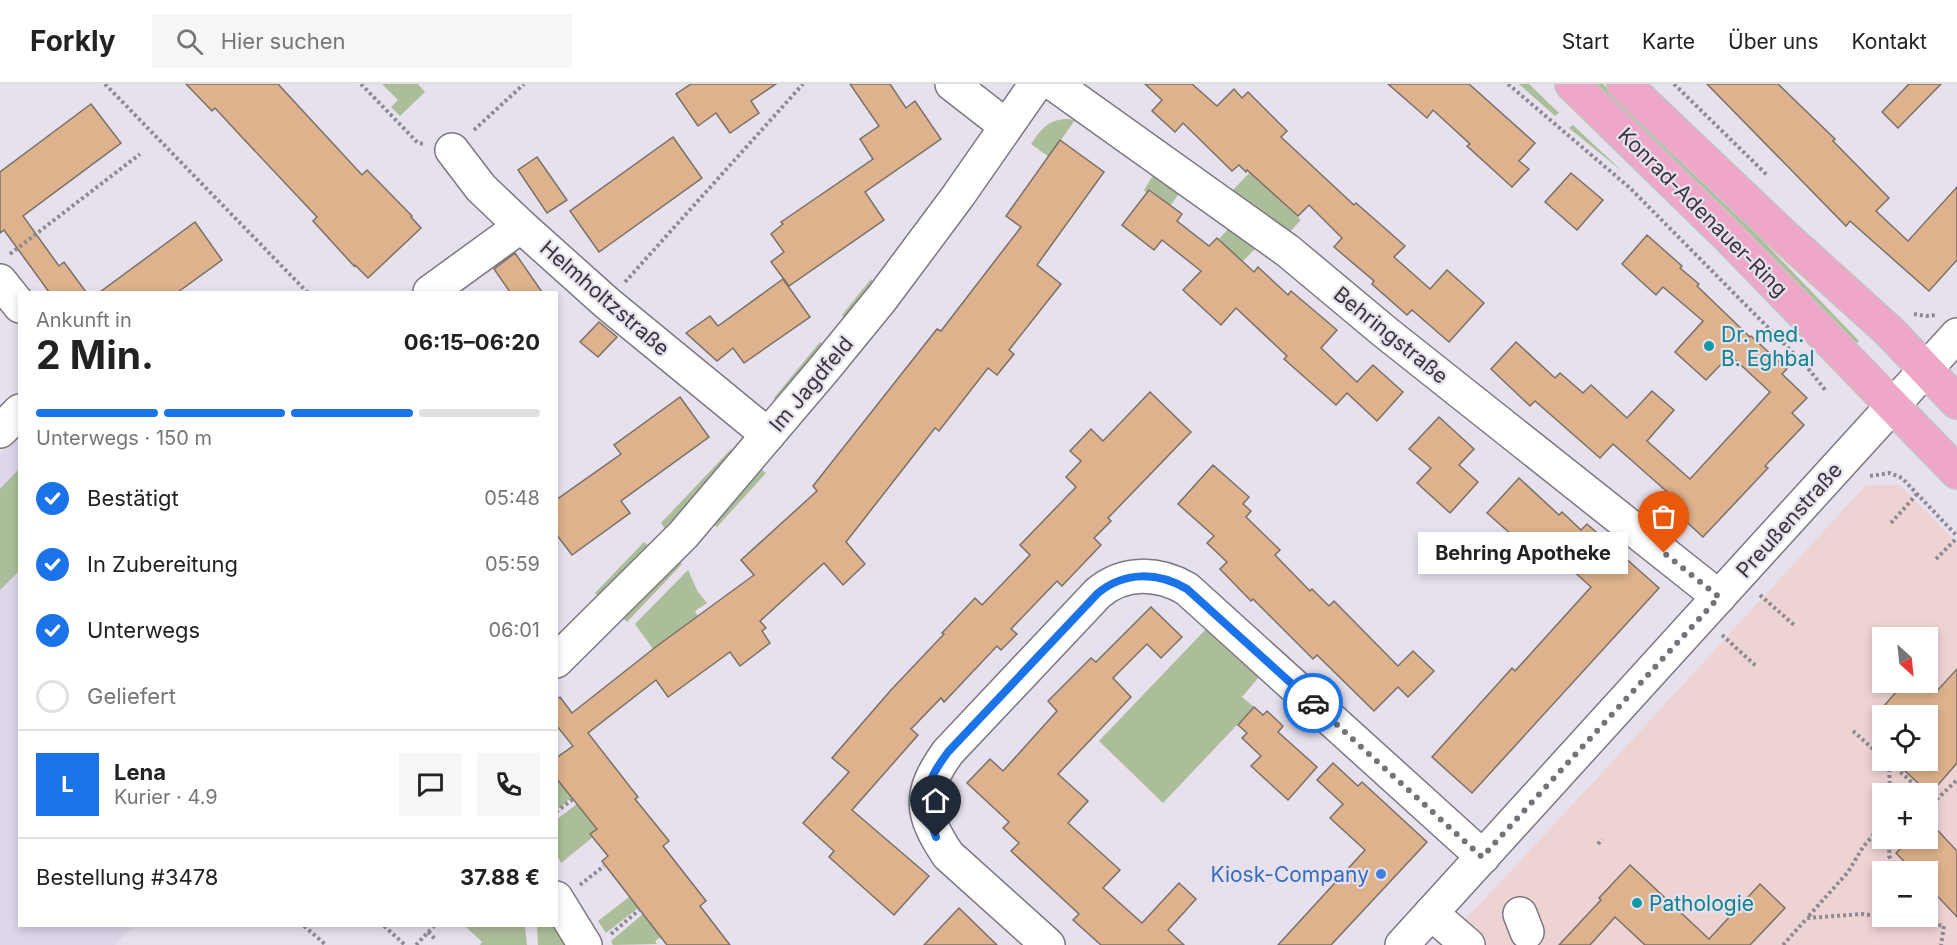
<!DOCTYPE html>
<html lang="de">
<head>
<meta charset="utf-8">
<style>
	:root { --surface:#fff; --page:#f6f6f6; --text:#222; --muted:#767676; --line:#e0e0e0; --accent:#1a73e8 }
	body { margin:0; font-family:Inter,sans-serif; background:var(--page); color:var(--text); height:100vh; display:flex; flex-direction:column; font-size:22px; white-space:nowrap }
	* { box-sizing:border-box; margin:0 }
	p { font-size:20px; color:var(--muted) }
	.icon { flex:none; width:33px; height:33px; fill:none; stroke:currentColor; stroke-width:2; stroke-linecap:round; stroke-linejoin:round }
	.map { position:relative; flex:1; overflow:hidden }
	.drawer { position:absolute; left:18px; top:207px; width:540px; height:636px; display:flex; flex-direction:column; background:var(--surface); border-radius:0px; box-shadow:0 3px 9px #0003 }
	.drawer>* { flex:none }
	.needle { width:39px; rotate:153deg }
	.tools { position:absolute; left:1872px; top:543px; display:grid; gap:12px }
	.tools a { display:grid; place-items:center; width:66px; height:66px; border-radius:0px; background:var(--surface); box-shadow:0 3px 9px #0003; font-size:30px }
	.pin { position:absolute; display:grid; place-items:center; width:51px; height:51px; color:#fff; margin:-62px -26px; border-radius:50% 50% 50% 0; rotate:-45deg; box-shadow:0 0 6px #0007 }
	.pin .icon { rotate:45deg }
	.courier { position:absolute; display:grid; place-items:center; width:60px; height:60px; margin:-30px; border:4px solid #1a73e8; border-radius:50%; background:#fff; color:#222; box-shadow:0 2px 8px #0007 }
	.bubble { position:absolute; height:42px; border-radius:0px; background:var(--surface); box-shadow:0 3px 9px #0003; font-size:20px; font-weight:700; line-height:42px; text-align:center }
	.overview em { font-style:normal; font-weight:700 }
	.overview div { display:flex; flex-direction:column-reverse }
	.overview { display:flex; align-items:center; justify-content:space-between; height:102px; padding:0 18px }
	h1 { font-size:39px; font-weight:700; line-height:45px }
	.bar { display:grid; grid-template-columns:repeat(4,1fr); gap:9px 6px; align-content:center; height:72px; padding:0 18px }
	.bar i { height:8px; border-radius:4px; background:var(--line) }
	.bar .current { background:var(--accent) }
	.bar p { grid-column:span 4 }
	.line { display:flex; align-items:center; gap:15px; padding:0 18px; border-top:2px solid var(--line) }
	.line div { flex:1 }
	.round { display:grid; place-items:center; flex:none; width:63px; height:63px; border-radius:0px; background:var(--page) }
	ol { padding:0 18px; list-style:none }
	li { display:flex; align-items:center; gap:18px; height:66px }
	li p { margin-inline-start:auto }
	li .icon { padding:6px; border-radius:50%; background:var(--accent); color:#fff; stroke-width:4 }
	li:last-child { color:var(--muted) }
	li i { width:33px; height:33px; border:3px solid var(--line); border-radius:50% }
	header { display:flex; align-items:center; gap:36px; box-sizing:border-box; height:84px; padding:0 30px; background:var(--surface); border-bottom:2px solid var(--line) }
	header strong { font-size:28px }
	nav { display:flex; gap:33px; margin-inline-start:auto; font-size:21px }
	.search { width:420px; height:54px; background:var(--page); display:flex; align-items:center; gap:15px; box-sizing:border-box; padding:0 21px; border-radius:0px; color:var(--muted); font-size:22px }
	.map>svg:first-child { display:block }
	.education { fill:#ded6eb }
	.medical { fill:#eed3d3; fill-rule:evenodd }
	.green { fill:#acbe99 }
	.building { fill:#ddb28c; stroke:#797068; stroke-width:1.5 }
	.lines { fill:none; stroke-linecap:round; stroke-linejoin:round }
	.minor-casing { stroke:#7c7781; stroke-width:36 }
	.major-casing { stroke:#c4c3c4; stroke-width:36 }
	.path { stroke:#8e8a92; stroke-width:4; stroke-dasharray:3 3; stroke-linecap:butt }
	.minor { stroke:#fff; stroke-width:33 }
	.major { stroke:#eea7c6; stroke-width:33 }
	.done { stroke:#767279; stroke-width:6; stroke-dasharray:0 10.8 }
	.route { stroke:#1a73e8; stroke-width:8 }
	.culture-dot { fill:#0f9aa8; stroke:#e7e1ed; stroke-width:2 }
	.shop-dot { fill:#3f7fe0; stroke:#e7e1ed; stroke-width:2 }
	.labels { text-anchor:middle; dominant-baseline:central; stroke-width:4.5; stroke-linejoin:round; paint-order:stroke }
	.street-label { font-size:21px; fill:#39373b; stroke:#e7e1ed }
	.culture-label { font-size:21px; fill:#0d838f; stroke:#e7e1ed; text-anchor:start }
	.shop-label { font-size:21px; fill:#366cbe; stroke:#e7e1ed; text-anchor:end }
</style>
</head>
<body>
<header>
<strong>Forkly</strong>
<div class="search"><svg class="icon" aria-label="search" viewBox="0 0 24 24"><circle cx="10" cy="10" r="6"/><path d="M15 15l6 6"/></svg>Hier suchen</div>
<nav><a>Start</a><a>Karte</a><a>Über uns</a><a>Kontakt</a></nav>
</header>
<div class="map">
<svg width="1957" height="861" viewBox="0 0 1957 861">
	<rect width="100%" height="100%" fill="#e7e1ed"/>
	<path class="education" d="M19,352L20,842H133L115,861H0V371Z"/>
	<path class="medical" d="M1866,401H1900L1957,459V861H1441L1563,731ZM1882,554H1928V598H1882ZM1882,632H1928V676H1882ZM1882,710H1928V754H1882ZM1882,788H1928V832H1882Z"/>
	<g class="green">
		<path d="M382,0H418L425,8L400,32L391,23L398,16Z"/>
		<path d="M1519,0H1529L1559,29L1555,32Z"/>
		<path d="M1594,0H1603L1613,10L1742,135L1859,257L1855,261Z"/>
		<path d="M1068,35L1075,36L1049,73L1031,60C1041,45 1049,35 1068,35Z"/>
		<path d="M1573,41L1623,88L1569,44Z"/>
		<path d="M1253,85L1271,108L1301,136L1288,150L1230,109Z"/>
		<path d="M1154,90L1178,107V111L1170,122L1150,106L1147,109L1144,106Z"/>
		<path d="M1230,143L1257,163L1242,178L1219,155Z"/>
		<path d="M871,195L874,200L846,236L842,231Z"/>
		<path d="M820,258L825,262L779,313L773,315Z"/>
		<path d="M732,364L725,380L665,445L661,439Z"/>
		<path d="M19,385V487L0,506V405Z"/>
		<path d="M761,385L766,389L717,443L711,439Z"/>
		<path d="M644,458L649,462L599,513L595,509Z"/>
		<path d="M678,476L682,480L627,538L622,533Z"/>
		<path d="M688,486L698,508L707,519L695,527L698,532L653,565L635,540Z"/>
		<path d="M1206,545L1259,593L1242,613L1254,623L1163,719L1099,657Z"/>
		<path d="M556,694L572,713L557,726H556Z"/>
		<path d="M577,720L597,745L590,750L593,753L561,779L557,771L556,736Z"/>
		<path d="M629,813L638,824L606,849L598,837Z"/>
		<path d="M643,830L661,853L655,857L657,860L613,861L611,857Z"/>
		<path d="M465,842H525L527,861H480L482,858Z"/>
		<path d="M537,842H556L569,861H538Z"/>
	</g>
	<g class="building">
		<path d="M186,0H278L362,91L367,86L412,132L411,133L421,144L368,194L355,181L354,182L313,137L317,133L238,49L215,24L212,27Z"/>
		<path d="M691,0H776L751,17L759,29L730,49L716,29L698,42L676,10Z"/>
		<path d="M850,0H890L906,24L915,17L941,55L865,108L884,136L789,202L771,178L784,168L771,150L783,140L781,138L873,75L860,55L879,42Z"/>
		<path d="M1145,0H1192L1217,22L1234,5L1242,14L1248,8L1287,47L1281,53L1354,121L1356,119L1405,162L1394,173L1430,205L1447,186L1484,219L1449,258L1412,226L1407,231L1372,200L1374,197L1334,163L1342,154L1309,121L1298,132L1247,86L1246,88L1239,81L1232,87L1183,39L1175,48L1152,27L1162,16Z"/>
		<path d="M1388,0H1469L1535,59L1519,77L1529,85L1512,103L1467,62L1470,60L1433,26L1427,34Z"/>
		<path d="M1707,0H1778L1835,55L1833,57L1889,114L1876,127L1908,157L1957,103V176L1929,207L1850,137L1846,142Z"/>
		<path d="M1909,0H1941L1898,44L1882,28Z"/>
		<path d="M91,20L121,59L23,132L59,182L64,178L86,208H49L4,146L0,149V88Z"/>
		<path d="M673,53L702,94L599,168L570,127Z"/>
		<path d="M1060,56L1104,88L1037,181L1061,200L1009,266L1014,270L997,291L988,284L939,347L935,344L846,458L865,480L843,501L824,479L760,537L766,544L762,547L770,559L740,582L730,568L668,613L656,596L588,649L638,713L635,715L669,757L663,762L706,817L700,822L730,861H667L602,777L608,772L590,750L597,745L556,694V674L573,662L556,641V616L560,613L572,629L657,562L754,491L741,476L817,407L813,402L937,245L941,247L1021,143L1006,132Z"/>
		<path d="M537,73L567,116L547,129L518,86Z"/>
		<path d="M1571,89L1603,116L1577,146L1545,118Z"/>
		<path d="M1149,106L1182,130L1177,137L1209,162L1217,154L1254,188L1258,183L1288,211L1291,207L1337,246L1321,264L1357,298L1373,281L1403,308L1377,337L1347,309L1336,321L1284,275L1287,272L1236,224L1221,241L1183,206L1201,187L1162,156L1154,166L1122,141Z"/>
		<path d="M195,138L222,176L178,208H100Z"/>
		<path d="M1647,151L1682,182L1680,184L1699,200L1697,202L1750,253L1751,252L1787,285L1782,290L1807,314L1792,329L1804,341L1765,382L1768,384L1703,453L1667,420L1673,413L1613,360L1600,374L1535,317L1530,322L1491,285L1516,258L1555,294L1560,289L1583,309L1591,301L1627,334L1652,307L1674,326L1647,357L1690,395L1770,308L1730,271L1706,296L1675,268L1703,237L1663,203L1656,211L1622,180Z"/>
		<path d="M515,169L542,208H510L494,185Z"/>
		<path d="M783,195L810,233L744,279L733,264L717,277L686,249L710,232L718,242Z"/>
		<path d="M599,238L617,253L598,273L580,258Z"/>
		<path d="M1150,308L1191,348L1108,434L1111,437L1094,454L1101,461L1062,502L1057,497L1011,545L1017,550L1001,566L997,562L944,618L941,614L911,645L918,651L852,726L929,792L894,831L829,773L834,767L803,739L849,688L832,674L891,606L944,550L942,549L975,514L982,521L1030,471L1020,461L1076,403L1066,393L1081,377L1070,367L1091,345L1103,357Z"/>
		<path d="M680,313L709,353L621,417L630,429L572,471L556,450V416L621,370L614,361Z"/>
		<path d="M1439,333L1474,365L1459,381L1478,398L1450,429L1417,399L1431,384L1409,365Z"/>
		<path d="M1213,381L1249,413L1243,420L1251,427L1246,433L1280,466L1275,471L1310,507L1312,505L1329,522L1334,517L1398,582L1413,567L1434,587L1408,613L1398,603L1374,627L1317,571L1313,575L1253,515L1251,517L1220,485L1227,478L1207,459L1214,452L1178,420Z"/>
		<path d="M1519,394L1559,431L1562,428L1581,446L1587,440L1659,504L1472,709L1432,673L1512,584L1515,587L1591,503L1538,455L1528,465L1487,429Z"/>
		<path d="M1151,523L1182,553L1161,574L1147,560L1113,594L1131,613L1058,690L1088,717L1068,739L1120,786L1103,804L1142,839L1179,799L1196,815L1168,846L1184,861H1101L1073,836L1079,830L1011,767L1019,759L1003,744L1009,738L967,699L990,675L1003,687L1057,627L1048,617L1091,574L1096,578Z"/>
		<path d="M1957,585V679L1930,710L1893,676H1928V632H1875L1905,598H1925L1936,608Z"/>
		<path d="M1254,623L1263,631L1267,627L1283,642L1278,648L1317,683L1288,716L1251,682L1261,672L1242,654L1247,649L1238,641Z"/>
		<path d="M1333,679L1358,702L1362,698L1427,758L1331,861H1278L1365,766L1330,734L1343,720L1317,696Z"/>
		<path d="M1928,736L1957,767V833L1928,802V788H1914L1896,769L1911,754H1928Z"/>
		<path d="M1630,781L1709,855L1760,800L1785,824L1750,861H1645L1615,833L1590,861H1559L1601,816L1599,814Z"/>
		<path d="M959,824L997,861H924Z"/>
	</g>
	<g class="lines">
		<g class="minor-casing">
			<g id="minor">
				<path d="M952,0L1006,42"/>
				<path d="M1054,0L1288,167L1385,248L1719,513"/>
				<path d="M452,66L481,104L521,142L607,219L768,351"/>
				<path d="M0,197L20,222"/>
				<path d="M430,208L521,142"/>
				<path d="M0,347L20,327"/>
				<path d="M556,577L683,451L824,285L882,214L958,112L1036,0"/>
				<path d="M556,814L585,861"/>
				<path d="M1431,829L1468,861"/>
				<path d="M1520,830L1527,848"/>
				<path d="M1048,861L948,771C920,729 918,710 948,668L1098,509C1124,487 1158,488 1187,505L1483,773"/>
				<path d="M1402,861L1957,251"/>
			</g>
		</g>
		<g class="major-casing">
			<g id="major">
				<path d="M1572,0L1728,152L1957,388"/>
				<path d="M1624,0L1785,153L1889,247L1957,318"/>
			</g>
		</g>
		<g class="path">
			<path d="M105,0L307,208"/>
			<path d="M361,0L418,59L424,60"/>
			<path d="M1508,0L1630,104L1807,283L1826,307"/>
			<path d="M1674,0L1768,92"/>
			<path d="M474,46L524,0"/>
			<path d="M10,170L140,70"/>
			<path d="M625,198L803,0"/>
			<path d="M1914,230L1926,232L1936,231"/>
			<path d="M1870,392L1890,389L1902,394L1957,452"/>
			<path d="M1891,439L1917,410"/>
			<path d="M1936,475L1957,454"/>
			<path d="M1760,511L1794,541"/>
			<path d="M1722,551L1756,582"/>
			<path d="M1853,647L1882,673"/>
			<path d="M1887,676L1917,703"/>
			<path d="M1889,679L1890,710"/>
			<path d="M1911,710L1917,703L1924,710"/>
			<path d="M1928,712L1934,718L1957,696"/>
			<path d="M556,728L573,715"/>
			<path d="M1882,741L1863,763L1848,788L1807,834L1863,830L1944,842L1941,861"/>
			<path d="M1890,754L1889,772L1898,788"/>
			<path d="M1598,760L1602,755"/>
			<path d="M580,801L604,782"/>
			<path d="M1927,832L1934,840"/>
			<path d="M304,842L326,861"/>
			<path d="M384,842L405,861"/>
			<path d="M428,848L435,855"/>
			<path d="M611,850L639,826"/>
			<path d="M416,861L434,842"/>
			<path d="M1783,861L1807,834"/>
		</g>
		<use href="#minor" class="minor"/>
		<use href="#major" class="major"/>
	</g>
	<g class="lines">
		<path class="done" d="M1313,619L1482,773L1719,513L1664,469"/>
		<path class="route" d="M936,753C922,713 923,702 948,668L1098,509C1125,487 1158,488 1187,505L1313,619"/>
	</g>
	<g class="culture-dot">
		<circle cx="1709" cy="262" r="6"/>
		<circle cx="1637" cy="819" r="6"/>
	</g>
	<circle class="shop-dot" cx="1381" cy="790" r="6"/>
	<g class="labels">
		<g class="street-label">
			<text transform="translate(1703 128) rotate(45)">Konrad-Adenauer-Ring</text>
			<text transform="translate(605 214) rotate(41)">Helmholtzstraße</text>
			<text transform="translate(1391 251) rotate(39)">Behringstraße</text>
			<text transform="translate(811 300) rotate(-50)">Im Jagdfeld</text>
			<text transform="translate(1789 436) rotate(-48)">Preußenstraße</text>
		</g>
		<g class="culture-label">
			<text x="1721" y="250">Dr. med.<tspan x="1721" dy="24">B. Eghbal</tspan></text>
			<text x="1649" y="819">Pathologie</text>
		</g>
		<g class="shop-label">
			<text x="1369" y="790">Kiosk-Company</text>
		</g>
	</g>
</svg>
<div class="tools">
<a><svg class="needle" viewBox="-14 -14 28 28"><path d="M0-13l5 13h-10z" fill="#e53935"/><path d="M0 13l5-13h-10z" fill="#767676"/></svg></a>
<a><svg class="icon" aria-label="locate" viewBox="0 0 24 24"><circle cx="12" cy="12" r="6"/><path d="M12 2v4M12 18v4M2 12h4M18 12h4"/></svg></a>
<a>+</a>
<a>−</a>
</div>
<div class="pin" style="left:1664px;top:469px;background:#ea580c"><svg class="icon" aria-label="bag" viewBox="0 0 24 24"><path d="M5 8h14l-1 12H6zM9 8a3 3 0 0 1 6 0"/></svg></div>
<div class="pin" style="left:936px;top:753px;background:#1f2937"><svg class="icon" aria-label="home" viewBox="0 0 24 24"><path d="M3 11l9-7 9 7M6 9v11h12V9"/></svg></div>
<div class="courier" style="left:1313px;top:619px"><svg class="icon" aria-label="car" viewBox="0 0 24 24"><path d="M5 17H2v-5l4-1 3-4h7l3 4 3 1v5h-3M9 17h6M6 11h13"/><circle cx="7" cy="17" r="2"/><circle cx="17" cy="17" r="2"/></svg></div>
<div class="bubble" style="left:1418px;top:448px;width:210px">Behring Apotheke</div>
<section class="drawer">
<div class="overview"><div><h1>2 Min.</h1><p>Ankunft in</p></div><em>06:15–06:20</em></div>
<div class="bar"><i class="current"></i><i class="current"></i><i class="current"></i><i></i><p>Unterwegs · 150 m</p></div>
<ol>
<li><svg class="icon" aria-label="check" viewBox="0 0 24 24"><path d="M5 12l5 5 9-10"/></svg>Bestätigt<p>05:48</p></li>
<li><svg class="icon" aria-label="check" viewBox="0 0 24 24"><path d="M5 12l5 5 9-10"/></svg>In Zubereitung<p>05:59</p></li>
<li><svg class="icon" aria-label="check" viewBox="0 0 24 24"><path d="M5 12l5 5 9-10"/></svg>Unterwegs<p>06:01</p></li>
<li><i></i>Geliefert</li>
</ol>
<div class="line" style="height:108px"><b class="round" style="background:var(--accent);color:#fff">L</b><div><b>Lena</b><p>Kurier · 4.9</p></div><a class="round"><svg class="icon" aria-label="chat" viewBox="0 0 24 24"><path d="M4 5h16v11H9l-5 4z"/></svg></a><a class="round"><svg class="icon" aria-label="phone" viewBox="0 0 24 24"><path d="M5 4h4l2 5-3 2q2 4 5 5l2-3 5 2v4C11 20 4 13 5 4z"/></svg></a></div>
<div class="line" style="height:78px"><div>Bestellung #3478</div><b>37.88 €</b></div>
</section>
</div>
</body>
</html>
